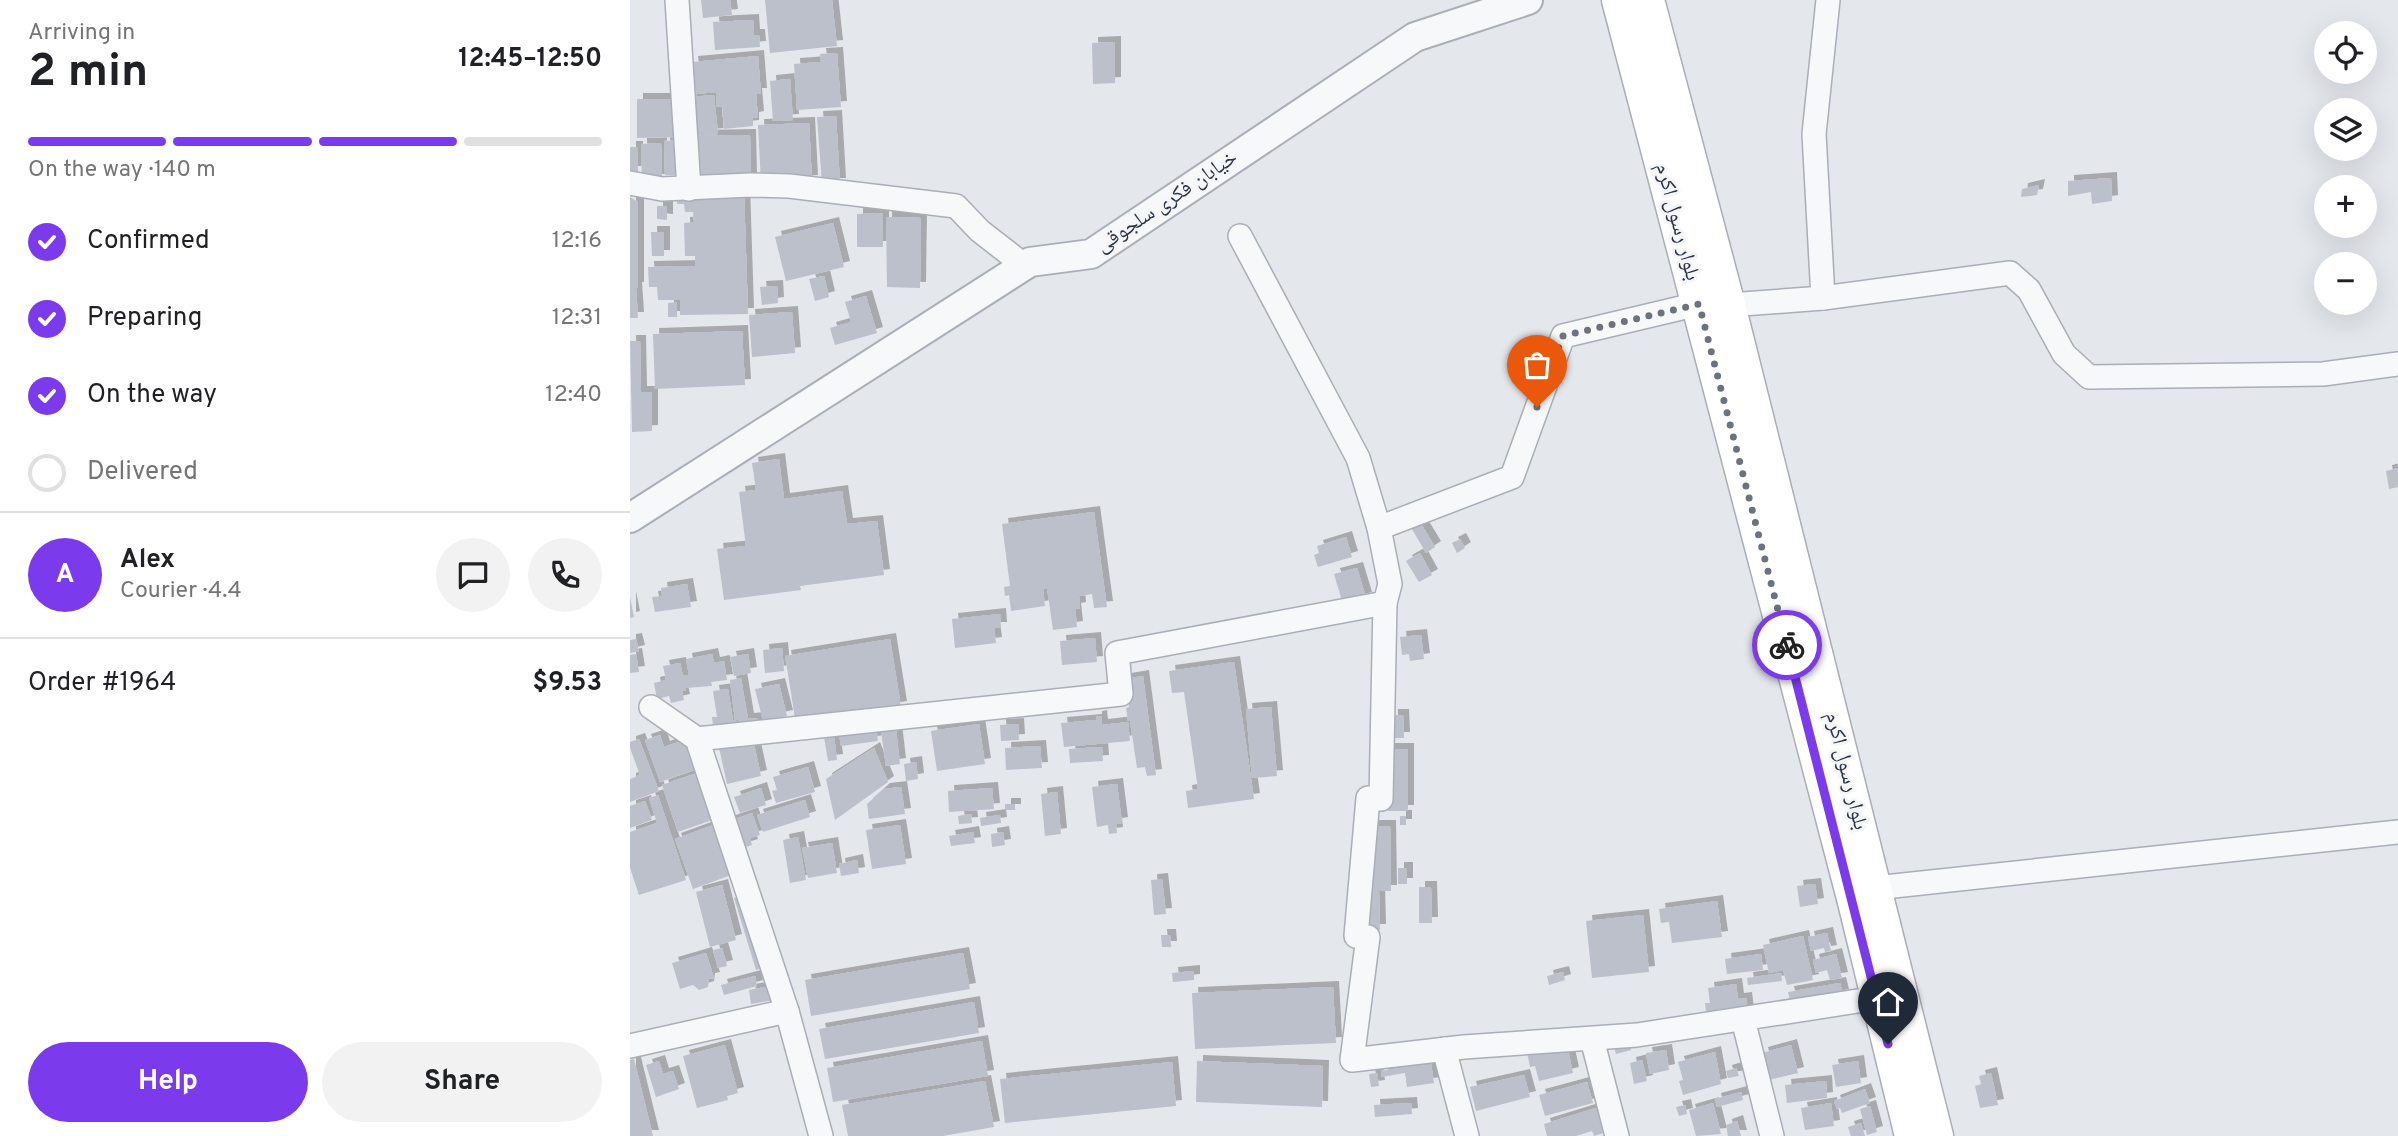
<!DOCTYPE html>
<html lang="en">
<head>
<meta charset="utf-8">
<style>
	:root { --surface:#fff; --page:#f2f2f2; --text:#202124; --muted:#757577; --line:#e0e0e0; --accent:#7c3aed }
	body { margin:0; font-family:Overpass,"Noto Naskh Arabic",sans-serif; background:var(--page); color:var(--text); height:100vh; display:flex; flex-direction:column; font-size:26px; white-space:nowrap }
	* { box-sizing:border-box; margin:0 }
	p { font-size:23px; color:var(--muted) }
	.icon { flex:none; width:38px; height:38px; fill:none; stroke:currentColor; stroke-width:2; stroke-linecap:round; stroke-linejoin:round }
	.map { position:relative; flex:1; overflow:hidden }
	.drawer { display:flex; flex-direction:column; background:var(--surface); width:630px }
	.drawer>* { flex:none }
	.tools { position:absolute; left:1684px; top:21px; display:grid; gap:14px }
	.tools a { display:grid; place-items:center; width:63px; height:63px; border-radius:50%; background:var(--surface); box-shadow:0 7px 28px #0002; font-size:35px }
	.pin { position:absolute; display:grid; place-items:center; width:60px; height:60px; color:#fff; margin:-72px -30px; border-radius:50% 50% 50% 0; rotate:-45deg; box-shadow:0 0 7px #0007 }
	.pin .icon { rotate:45deg }
	.courier { position:absolute; display:grid; place-items:center; width:70px; height:70px; margin:-35px; border:5px solid #7c3aed; border-radius:50%; background:#fff; color:#222; box-shadow:0 2px 9px #0007 }
	.head em { font-style:normal; font-weight:700 }
	.head div { display:flex; flex-direction:column-reverse }
	.head { display:flex; align-items:center; justify-content:space-between; height:119px; padding:0 28px }
	h1 { font-size:46px; font-weight:700; line-height:52px }
	.bar { display:grid; grid-template-columns:repeat(4,1fr); gap:10px 7px; align-content:center; height:84px; padding:0 28px }
	.bar i { height:9px; border-radius:5px; background:var(--line) }
	.bar .on { background:var(--accent) }
	.bar p { grid-column:span 4 }
	.line { display:flex; align-items:center; gap:18px; padding:0 28px; border-top:2px solid var(--line) }
	.line div { flex:1 }
	.round { display:grid; place-items:center; flex:none; width:74px; height:74px; border-radius:37px; background:var(--page) }
	ol { padding:0 28px; list-style:none }
	li { display:flex; align-items:center; gap:21px; height:77px }
	li p { margin-inline-start:auto }
	li .icon { padding:7px; border-radius:50%; background:var(--accent); color:#fff; stroke-width:4 }
	li:last-child { color:var(--muted) }
	li i { width:38px; height:38px; border:4px solid var(--line); border-radius:50% }
	.cta { display:flex; gap:14px; margin-top:auto; padding:14px 28px }
	.cta a { flex:1; height:80px; border-radius:42px; background:var(--accent); color:#fff; font-size:28px; font-weight:700; line-height:80px; text-align:center }
	.cta a+a { background:var(--page); color:var(--text) }
	main { display:flex; flex:1; min-height:0 }
	.map>svg:first-child { display:block }
	.building { fill:#bbc0ca; filter:url(#shadow) }
	.lines { fill:none; stroke-linecap:round; stroke-linejoin:round }
	.minor-casing { stroke:#a9aeb7; stroke-width:26 }
	.tertiary-casing { stroke:#a9aeb7; stroke-width:32 }
	.secondary-casing { stroke:#a9aeb7; stroke-width:35 }
	.minor { stroke:#f7f8fa; stroke-width:23 }
	.tertiary { stroke:#f7f8fa; stroke-width:28 }
	.secondary { stroke:#fff; stroke-width:32 }
	.done { stroke:#6c737f; stroke-width:7; stroke-dasharray:0 12.6 }
	.route { stroke:#7c3aed; stroke-width:9 }
	.labels { text-anchor:middle; dominant-baseline:central; stroke-width:6; stroke-linejoin:round; paint-order:stroke }
	.street-label { font-size:21px; fill:#2b3445; stroke:#f4f6f9 }
</style>
</head>
<body>
<main>
<section class="drawer">
<div class="head"><div><h1>2 min</h1><p>Arriving in</p></div><em>12:45–12:50</em></div>
<div class="bar"><i class="on"></i><i class="on"></i><i class="on"></i><i></i><p>On the way · 140 m</p></div>
<ol>
<li><svg class="icon" aria-label="check" viewBox="0 0 24 24"><path d="M5 12l5 5 9-10"/></svg>Confirmed<p>12:16</p></li>
<li><svg class="icon" aria-label="check" viewBox="0 0 24 24"><path d="M5 12l5 5 9-10"/></svg>Preparing<p>12:31</p></li>
<li><svg class="icon" aria-label="check" viewBox="0 0 24 24"><path d="M5 12l5 5 9-10"/></svg>On the way<p>12:40</p></li>
<li><i></i>Delivered</li>
</ol>
<div class="line" style="height:126px"><b class="round" style="background:var(--accent);color:#fff">A</b><div><b>Alex</b><p>Courier · 4.4</p></div><a class="round"><svg class="icon" aria-label="chat" viewBox="0 0 24 24"><path d="M4 5h16v11H9l-5 4z"/></svg></a><a class="round"><svg class="icon" aria-label="phone" viewBox="0 0 24 24"><path d="M5 4h4l2 5-3 2q2 4 5 5l2-3 5 2v4C11 20 4 13 5 4z"/></svg></a></div>
<div class="line" style="height:91px"><div>Order #1964</div><b>$9.53</b></div>
<div class="cta"><a>Help</a><a>Share</a></div>
</section>
<div class="map">
<svg width="1768" height="1136" viewBox="0 0 1768 1136">
	<defs>
		<filter id="shadow"><feDropShadow dx="6" dy="-6" stdDeviation="0" flood-color="#0004"/></filter>
	</defs>
	<rect width="100%" height="100%" fill="#e4e7ec"/>
	<g class="building">
		<path d="M71,0H100L102,15L73,18Z"/>
		<path d="M135,0H202L207,46L140,53Z"/>
		<path d="M123,20L124,35H129L130,47L85,50L83,22Z"/>
		<path d="M485,42V83L463,84L462,43Z"/>
		<path d="M207,53L211,107L167,110L164,64L191,62L190,54Z"/>
		<path d="M128,56L131,94H126L128,117L123,118V126L94,129L92,106L87,107L86,92L66,94L62,62Z"/>
		<path d="M160,79L163,120L143,121L140,81Z"/>
		<path d="M84,95L88,134L63,136L60,97Z"/>
		<path d="M7,99H49L50,137L7,138Z"/>
		<path d="M206,116L210,184H192L187,117Z"/>
		<path d="M179,123L182,181L131,183L128,125Z"/>
		<path d="M120,135L121,181L65,183L63,136Z"/>
		<path d="M50,140L51,175H35L34,141Z"/>
		<path d="M31,143L32,180H12L11,144Z"/>
		<path d="M0,147H7L8,172H0Z"/>
		<path d="M1481,178L1482,201L1462,204L1461,192L1438,196V181Z"/>
		<path d="M1409,185L1407,195L1391,197L1392,189Z"/>
		<path d="M114,191L118,314L50,315V300H28L27,287H19L18,267L65,266V256H55L54,223L64,222L63,212H55L54,204H47V193Z"/>
		<path d="M0,197L8,202V288H6L8,318H0Z"/>
		<path d="M27,206H37V220L27,219Z"/>
		<path d="M253,213V247H227V214Z"/>
		<path d="M256,217L291,218L290,288L257,287Z"/>
		<path d="M203,223L214,267L156,281L145,237Z"/>
		<path d="M21,232H34V256H22Z"/>
		<path d="M194,276L199,297L185,301L179,279Z"/>
		<path d="M147,286L148,303L132,305L130,287Z"/>
		<path d="M236,296L247,333L205,345L200,328L221,322L215,302Z"/>
		<path d="M47,302V317H38V303Z"/>
		<path d="M162,312L165,353L122,357L119,315Z"/>
		<path d="M112,331L115,385L25,389L23,334Z"/>
		<path d="M0,341H10L11,392H22V431L2,432Z"/>
		<path d="M149,459L154,499L212,491L217,524L247,521L254,575L170,586L171,590L94,600L87,549L116,546L109,492L126,490L122,463Z"/>
		<path d="M1768,468V487L1759,489L1756,471Z"/>
		<path d="M464,512L477,607L464,608L462,594L449,596L450,608L445,609L447,627L423,630L417,588L413,589L415,606L381,611L379,595L375,596L374,587L380,586L372,524Z"/>
		<path d="M788,519L805,547L796,553L779,524Z"/>
		<path d="M716,537L722,557L688,567L684,555L689,553L687,546Z"/>
		<path d="M830,539L835,548L827,553L822,543Z"/>
		<path d="M790,553L802,575L789,582L776,561Z"/>
		<path d="M727,568L736,598L713,604L704,574Z"/>
		<path d="M57,584L61,607L25,612L22,597L32,596L31,588Z"/>
		<path d="M0,597L4,617L0,618Z"/>
		<path d="M370,614L371,628H364L366,643L325,648L322,619Z"/>
		<path d="M791,635L794,659L780,661L779,654L772,655L770,637Z"/>
		<path d="M465,638L467,662L432,665L430,641Z"/>
		<path d="M6,639L9,651L0,653V640Z"/>
		<path d="M260,639L271,707L166,724L155,656Z"/>
		<path d="M152,648L154,671L135,673L133,650Z"/>
		<path d="M6,654L9,672L0,673V655Z"/>
		<path d="M82,654L84,663L94,661L97,680L81,682L82,686L55,688L56,690L52,691L54,700L41,703L39,696L27,699L24,683L36,680L33,666L50,663L53,676L59,675L56,659Z"/>
		<path d="M118,654L121,673L104,676L100,657Z"/>
		<path d="M604,662L624,799L558,808L556,791L568,789L554,692L542,693L539,671Z"/>
		<path d="M513,676L526,775L517,776L515,767L507,768L500,721H498L496,708L499,707L495,679Z"/>
		<path d="M111,678L118,719L127,718L128,728L110,730L108,719L105,720L100,680Z"/>
		<path d="M149,684L157,716L133,721L125,689Z"/>
		<path d="M98,689L103,721L106,720L107,731L84,735L82,717H87L83,691Z"/>
		<path d="M641,707L647,776L622,778L616,709Z"/>
		<path d="M762,715H773L774,738H762Z"/>
		<path d="M471,716L472,725L498,722L500,741L434,747L431,723L466,720V717Z"/>
		<path d="M349,724L355,764L307,771L301,731Z"/>
		<path d="M388,724L389,740L371,741L370,725Z"/>
		<path d="M246,728L248,741L211,746L209,733Z"/>
		<path d="M266,730L270,764L256,766L251,732Z"/>
		<path d="M30,735L34,747L60,738L70,768L30,782L15,740Z"/>
		<path d="M122,735L131,776L97,784L88,743Z"/>
		<path d="M204,736L207,760L198,761L194,737Z"/>
		<path d="M9,739L29,791L0,802V779L10,775L0,748V742Z"/>
		<path d="M410,746L412,768L376,770L375,748Z"/>
		<path d="M472,747L473,761L440,763L439,749Z"/>
		<path d="M244,748L258,782L205,820L196,779Z"/>
		<rect x="758" y="749" width="20" height="62"/>
		<path d="M286,762L288,779L276,781L274,764Z"/>
		<path d="M178,767L185,792L146,803L142,791L147,790L143,777Z"/>
		<path d="M73,771L88,818L48,832L32,785Z"/>
		<path d="M487,784L492,823L486,824L487,833L479,834L478,825L467,827L462,787Z"/>
		<path d="M271,787L275,814L239,819L237,804L254,789Z"/>
		<path d="M131,788L136,805L110,813L104,797Z"/>
		<path d="M362,788L364,809L319,812L318,791Z"/>
		<path d="M427,792L431,834L415,836L411,794Z"/>
		<path d="M28,795L56,880L9,895L0,868V832L27,823L19,798Z"/>
		<path d="M175,800L180,817L133,832L127,815Z"/>
		<path d="M15,801L22,820L0,828V806Z"/>
		<rect x="375" y="804" width="10" height="6"/>
		<path d="M122,813L130,835L120,838L122,845L109,849L97,822Z"/>
		<path d="M341,814L342,823L329,824L328,816Z"/>
		<path d="M370,815L371,823L351,826L350,818Z"/>
		<rect x="770" y="816" width="6" height="9"/>
		<path d="M86,824L104,874L63,889L45,839Z"/>
		<path d="M270,825L276,864L242,869L236,830Z"/>
		<path d="M742,826H760L761,891H749L750,930H734Z"/>
		<path d="M343,832L345,843L321,846L319,836Z"/>
		<path d="M373,832L375,845L362,847L361,834Z"/>
		<path d="M168,837L176,880L160,883L153,840Z"/>
		<path d="M202,843L207,873L178,878L172,848Z"/>
		<path d="M227,860L229,873L211,876L209,864Z"/>
		<rect x="768" y="868" width="9" height="16"/>
		<path d="M532,879L536,914L524,915L521,880Z"/>
		<path d="M1185,884L1188,904L1170,907L1167,886Z"/>
		<path d="M92,885L106,940L80,947L66,892Z"/>
		<path d="M789,887H801L802,923H789Z"/>
		<path d="M113,896L135,967L126,970L104,898Z"/>
		<path d="M1087,901L1092,937L1042,943L1039,922L1031,923L1029,909Z"/>
		<path d="M1013,915L1019,972L962,978L956,921Z"/>
		<path d="M1197,933L1201,951L1195,952L1194,948L1181,951L1178,937Z"/>
		<path d="M531,935H540L541,947H532Z"/>
		<path d="M1173,936L1183,980L1157,985L1153,970L1139,973L1133,945Z"/>
		<path d="M92,948L97,966L88,968L83,950Z"/>
		<path d="M76,953L84,978L79,979L78,987L69,990L63,985L50,989L42,963Z"/>
		<path d="M333,953L340,989L181,1016L175,980Z"/>
		<path d="M1131,954L1133,970L1097,974L1095,959Z"/>
		<path d="M1206,954L1212,978L1200,980L1197,970L1186,973L1183,960Z"/>
		<path d="M564,971V980L543,982L542,973Z"/>
		<path d="M933,972L935,980L919,985L917,976Z"/>
		<path d="M1151,973L1152,981L1118,985L1117,978Z"/>
		<path d="M125,976L127,986L94,995L91,985Z"/>
		<path d="M1210,983L1213,995L1161,1005L1158,992Z"/>
		<path d="M1106,984L1108,999L1116,998L1118,1014L1077,1019L1075,1003H1080L1078,988Z"/>
		<path d="M141,986L144,1000L121,1004L119,990Z"/>
		<path d="M703,987L706,1043L565,1049L562,993Z"/>
		<path d="M344,1002L349,1033L195,1059L189,1029Z"/>
		<path d="M998,1039L1001,1050L986,1054L983,1043Z"/>
		<path d="M352,1041L358,1076L203,1102L197,1068Z"/>
		<path d="M95,1045L108,1093L97,1096L98,1100L67,1108L53,1056Z"/>
		<path d="M1161,1045L1168,1073L1139,1080L1132,1053Z"/>
		<path d="M918,1047L920,1055L938,1050L943,1073L909,1081L905,1066L900,1067L897,1052Z"/>
		<path d="M1036,1050L1039,1070L1020,1074L1016,1053Z"/>
		<path d="M1085,1052L1091,1084L1053,1095L1049,1081L1053,1080L1048,1062Z"/>
		<path d="M4,1059L23,1136H0V1060Z"/>
		<path d="M1012,1060L1017,1081L1004,1084L1000,1063Z"/>
		<path d="M29,1061L33,1074L43,1071L49,1089L26,1097L16,1065Z"/>
		<path d="M567,1061L693,1066L692,1107L566,1102Z"/>
		<path d="M1228,1061L1231,1083L1206,1087L1202,1065Z"/>
		<path d="M542,1062L546,1106L375,1123L370,1079Z"/>
		<path d="M801,1063L804,1083L777,1087L775,1073L752,1077L751,1071Z"/>
		<path d="M1106,1068L1109,1076L1098,1078L1096,1071Z"/>
		<path d="M747,1073L749,1086L741,1087L739,1074Z"/>
		<path d="M1361,1073L1368,1105L1350,1108L1345,1086L1351,1084L1349,1076Z"/>
		<path d="M894,1075L900,1097L846,1111L840,1087Z"/>
		<path d="M355,1081L364,1127L313,1136H218L212,1105Z"/>
		<path d="M1196,1081L1197,1098L1157,1103L1155,1085Z"/>
		<path d="M957,1082L963,1103L915,1116L909,1095Z"/>
		<path d="M1235,1089L1240,1103L1212,1113L1210,1108L1207,1109L1204,1101Z"/>
		<path d="M1111,1092L1113,1100L1087,1107L1085,1099Z"/>
		<path d="M781,1103L782,1114L745,1117L744,1105Z"/>
		<path d="M1083,1103L1091,1134L1066,1136L1059,1110Z"/>
		<path d="M1201,1103L1204,1126L1175,1130L1171,1108Z"/>
		<path d="M1055,1105L1057,1114L1049,1116L1046,1107Z"/>
		<path d="M1240,1106L1247,1132L1237,1135L1230,1109Z"/>
		<path d="M966,1108L973,1133L964,1136L962,1131L946,1136H917L914,1124Z"/>
		<path d="M1107,1121L1111,1136H1098L1096,1125Z"/>
		<path d="M1231,1123L1235,1136H1221L1218,1127Z"/>
	</g>
	<g class="lines">
		<g class="minor-casing">
			<g id="minor">
				<path d="M47,0L59,189"/>
				<path d="M0,183L32,189L120,185L159,186L326,206L350,231L395,266"/>
				<path d="M1193,298L1184,134L1198,0"/>
				<path d="M1099,305L1193,298L1380,273L1399,290L1434,354L1459,377L1693,374L1768,364"/>
				<path d="M749,528L882,477L933,336L1068,304"/>
				<path d="M755,603L751,799L738,798L726,936L738,937L722,1060L834,1047L1007,1035L1247,998"/>
				<path d="M21,707L67,739L157,1011L191,1136"/>
				<path d="M67,739L491,694L487,653L755,603L760,584L749,528L728,458L610,236"/>
				<path d="M1245,888L1768,832"/>
				<path d="M1113,1019L1142,1136"/>
				<path d="M962,1039L987,1136"/>
				<path d="M0,1046L157,1011"/>
				<path d="M814,1049L837,1136"/>
			</g>
		</g>
		<g class="tertiary-casing">
			<path id="tertiary" d="M0,518L400,262L461,254L785,37L898,0"/>
		</g>
		<g class="secondary-casing">
			<g id="secondary">
				<path d="M988,0L1224,902L1281,1136"/>
				<path d="M1018,0L1099,305L1307,1136"/>
			</g>
		</g>
		<use href="#minor" class="minor"/>
		<use href="#tertiary" class="tertiary"/>
		<use href="#secondary" class="secondary"/>
	</g>
	<g class="lines">
		<path class="done" d="M907,407L933,336L1069,304L1157,645"/>
		<path class="route" d="M1157,645L1258,1044"/>
	</g>
	<g class="labels">
		<g class="street-label">
			<text transform="translate(537 202) rotate(-34)">خیابان فکری سلجوقی</text>
			<text transform="translate(1047 222) rotate(75)">بلوار رسول اکرم</text>
			<text transform="translate(1216 771) rotate(76)">بلوار رسول اکرم</text>
		</g>
	</g>
</svg>
<div class="tools">
<a><svg class="icon" aria-label="locate" viewBox="0 0 24 24"><circle cx="12" cy="12" r="6"/><path d="M12 2v4M12 18v4M2 12h4M18 12h4"/></svg></a>
<a><svg class="icon" aria-label="layers" viewBox="0 0 24 24"><path d="M12 4l9 5-9 5-9-5zM3 14l9 5 9-5"/></svg></a>
<a>+</a>
<a>−</a>
</div>
<div class="pin" style="left:907px;top:407px;background:#ea580c"><svg class="icon" aria-label="bag" viewBox="0 0 24 24"><path d="M5 8h14l-1 12H6zM9 8a3 3 0 0 1 6 0"/></svg></div>
<div class="pin" style="left:1258px;top:1044px;background:#1f2937"><svg class="icon" aria-label="home" viewBox="0 0 24 24"><path d="M3 11l9-7 9 7M6 9v11h12V9"/></svg></div>
<div class="courier" style="left:1157px;top:645px"><svg class="icon" aria-label="bike" viewBox="0 0 24 24"><circle cx="6" cy="16" r="4"/><circle cx="18" cy="16" r="4"/><path d="M6 16l4-8h5l3 8M10 8l3 8H6M13 5h3"/></svg></div>
</div>
</main>
</body>
</html>
